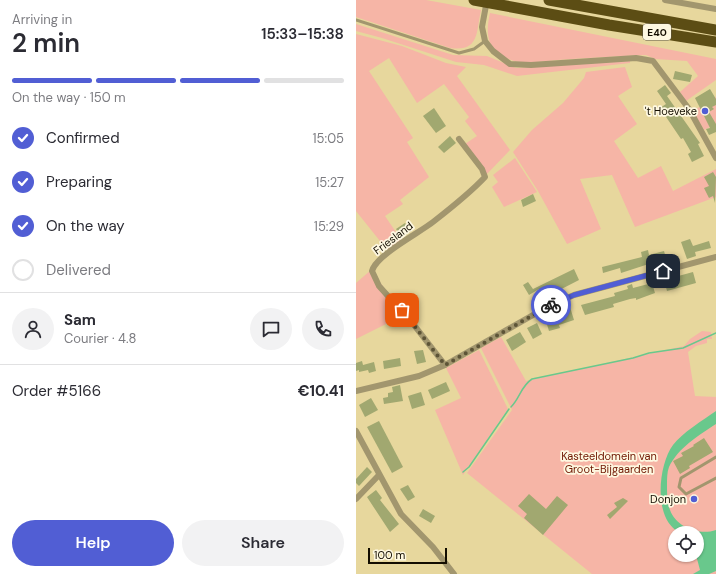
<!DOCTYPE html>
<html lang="en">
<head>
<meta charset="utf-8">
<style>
	:root { --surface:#fff; --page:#f2f2f3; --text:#2b2b33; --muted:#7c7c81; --line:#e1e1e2; --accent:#515ed4 }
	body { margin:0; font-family:"DM Sans",sans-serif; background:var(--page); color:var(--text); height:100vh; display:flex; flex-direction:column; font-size:15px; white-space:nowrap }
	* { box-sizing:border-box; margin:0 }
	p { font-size:13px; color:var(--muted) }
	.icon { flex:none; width:22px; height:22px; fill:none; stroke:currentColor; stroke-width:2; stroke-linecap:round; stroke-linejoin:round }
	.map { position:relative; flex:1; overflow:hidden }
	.drawer { display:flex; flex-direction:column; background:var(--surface); width:356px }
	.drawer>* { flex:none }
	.tools { position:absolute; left:312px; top:526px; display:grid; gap:8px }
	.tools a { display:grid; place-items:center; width:36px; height:36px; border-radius:50%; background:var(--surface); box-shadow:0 1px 3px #0004; font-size:20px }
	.scale { position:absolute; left:12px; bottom:10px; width:79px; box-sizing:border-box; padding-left:4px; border:2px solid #130d00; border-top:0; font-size:11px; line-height:14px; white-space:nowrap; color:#130d00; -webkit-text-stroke:3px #fef8e1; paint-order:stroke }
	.pin { position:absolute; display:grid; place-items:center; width:34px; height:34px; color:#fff; margin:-17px; border-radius:8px; box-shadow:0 2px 6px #0006 }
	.courier { position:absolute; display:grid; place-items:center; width:40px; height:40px; margin:-20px; border:3px solid #515ed4; border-radius:50%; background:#fff; color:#222; box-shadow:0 1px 5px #0007 }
	.overview em { font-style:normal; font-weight:600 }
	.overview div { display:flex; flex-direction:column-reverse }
	.overview { display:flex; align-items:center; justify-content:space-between; height:68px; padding:0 12px }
	h1 { font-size:26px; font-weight:600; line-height:30px }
	.bar { display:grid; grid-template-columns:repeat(4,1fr); gap:6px 4px; align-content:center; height:48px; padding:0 12px }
	.bar i { height:5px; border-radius:3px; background:var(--line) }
	.bar .selected { background:var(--accent) }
	.bar p { grid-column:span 4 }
	.line { display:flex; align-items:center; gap:10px; padding:0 12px; border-top:1px solid var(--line) }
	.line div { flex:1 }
	.round { display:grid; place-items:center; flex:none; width:42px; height:42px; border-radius:21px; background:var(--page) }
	ol { padding:0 12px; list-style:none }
	li { display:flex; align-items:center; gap:12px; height:44px }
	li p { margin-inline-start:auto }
	li .icon { padding:4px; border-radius:50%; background:var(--accent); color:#fff; stroke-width:4 }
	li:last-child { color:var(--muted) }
	li i { width:22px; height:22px; border:2px solid var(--line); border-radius:50% }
	.action { display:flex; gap:8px; margin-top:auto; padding:8px 12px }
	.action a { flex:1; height:46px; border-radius:24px; background:var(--accent); color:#fff; font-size:16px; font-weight:600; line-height:46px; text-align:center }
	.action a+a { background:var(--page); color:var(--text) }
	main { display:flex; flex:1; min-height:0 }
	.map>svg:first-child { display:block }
	.green { fill:#f6b5a6; fill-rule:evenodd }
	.water { fill:#69c88c }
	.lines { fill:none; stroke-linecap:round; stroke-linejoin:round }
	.stream { stroke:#69c88c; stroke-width:1.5 }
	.building { fill:#a1a870 }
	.lane { stroke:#a2966e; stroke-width:3 }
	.street { stroke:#a2966e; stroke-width:6 }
	.highway { stroke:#5c4d14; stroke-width:11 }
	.done { stroke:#5d5437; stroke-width:4; stroke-dasharray:0 7.2 }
	.route { stroke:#515ed4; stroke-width:5 }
	.poi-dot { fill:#515ed4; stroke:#fef8e1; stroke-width:1.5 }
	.labels { text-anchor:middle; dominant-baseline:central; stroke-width:3.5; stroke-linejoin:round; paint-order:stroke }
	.shield { fill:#fef8e1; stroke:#5a5444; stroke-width:1 }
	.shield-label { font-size:10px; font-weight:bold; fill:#130d00 }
	.poi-label { font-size:11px; fill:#130d00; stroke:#fef8e1; text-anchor:end }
	.street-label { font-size:11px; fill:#130d00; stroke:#fef8e1 }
	.park-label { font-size:11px; fill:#701803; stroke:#fef8e1 }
</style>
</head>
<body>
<main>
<section class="drawer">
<div class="overview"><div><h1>2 min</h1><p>Arriving in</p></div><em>15:33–15:38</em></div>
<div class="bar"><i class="selected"></i><i class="selected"></i><i class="selected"></i><i></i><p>On the way · 150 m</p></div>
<ol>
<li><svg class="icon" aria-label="check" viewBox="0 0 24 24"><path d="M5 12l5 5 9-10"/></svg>Confirmed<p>15:05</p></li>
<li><svg class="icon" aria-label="check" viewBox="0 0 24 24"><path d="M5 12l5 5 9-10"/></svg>Preparing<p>15:27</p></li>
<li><svg class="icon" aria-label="check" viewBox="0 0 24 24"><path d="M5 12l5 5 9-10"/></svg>On the way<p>15:29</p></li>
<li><i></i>Delivered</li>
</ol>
<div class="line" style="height:72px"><a class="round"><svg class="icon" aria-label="person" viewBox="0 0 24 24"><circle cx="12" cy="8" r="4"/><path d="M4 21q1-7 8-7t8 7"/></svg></a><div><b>Sam</b><p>Courier · 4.8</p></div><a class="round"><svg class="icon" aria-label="chat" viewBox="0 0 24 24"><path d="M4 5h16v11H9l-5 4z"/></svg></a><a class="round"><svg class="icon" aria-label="phone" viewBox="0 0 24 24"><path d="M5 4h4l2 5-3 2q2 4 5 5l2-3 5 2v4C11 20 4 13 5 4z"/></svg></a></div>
<div class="line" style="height:52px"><div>Order #5166</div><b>€10.41</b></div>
<div class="action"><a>Help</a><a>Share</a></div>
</section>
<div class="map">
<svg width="360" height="574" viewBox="0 0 360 574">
	<rect width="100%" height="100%" fill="#e7d79d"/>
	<g class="green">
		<path d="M0,0H70L125,10C120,32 124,52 94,48L0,17Z"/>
		<path d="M134,13L360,59V80L330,101L324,92L342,76L331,61L299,59L290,55C260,56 231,58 201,60C187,61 168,65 155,60C131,51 129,35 134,13Z"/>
		<path d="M0,24L97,55L131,56L160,68L274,61V63L161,76L128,65L100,62L26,38L0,31Z"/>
		<path d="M0,34L46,46L90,63L110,67L101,76L154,150L130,175L109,144L121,136L109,121L113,117L88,84L61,103L33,58L13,71L57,138L51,142L73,177L44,200L47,204L29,216L46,241L32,251L0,211Z"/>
		<path d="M269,67L276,87L262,96L281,124L258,141L282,178L305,166L317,191L360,169V197L279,227L256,175L224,179L245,229L211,244L182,191L157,152L176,130L207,103L228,78L230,72Z"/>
		<path d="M360,97V124L348,130L337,111Z"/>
		<path d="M159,158L181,192L148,207L136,187L142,182L137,175Z"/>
		<path d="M15,270L48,315L0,339V283Z"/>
		<path d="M346,331L355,332L356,339H351V343L340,346L332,352L339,396L360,397V574H236L111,473L156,410L125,348L145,337L170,381L328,346L334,339ZM319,533H341V555H319Z"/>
		<path d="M123,350L152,409L107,475L79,410L105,398L90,368Z"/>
	</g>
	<path class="water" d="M360,411V424C343,435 322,448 313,467C311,472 311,479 311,485C311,493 311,502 314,510C320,527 343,536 360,530V571L353,574H337L344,570L340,555L341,533C336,533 328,534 323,532C297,519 302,465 317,445C326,433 347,420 360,411Z"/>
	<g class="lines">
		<g class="stream">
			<path d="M155,407C164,398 165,386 176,379L277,358L293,353L327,348L360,333"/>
			<path d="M107,472L113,467L153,409"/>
		</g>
	</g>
	<g class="building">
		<path d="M319,71L336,75L334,82L317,79Z"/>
		<path d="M309,85L315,93L311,96L344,143L342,144L348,156L336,162L332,154L335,152L327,138L325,139L304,108L310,104L301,91Z"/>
		<path d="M354,89L360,99V105L356,107L358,109L353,112L360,124V132L353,135L350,129L354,128L339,98Z"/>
		<path d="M78,108L90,126L80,133L67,116Z"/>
		<path d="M94,136L100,143L88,153L82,147Z"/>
		<path d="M357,172L360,177L359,203L357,196L353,198L348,188L353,186L348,177Z"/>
		<path d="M177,194L180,201L167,207L165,200Z"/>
		<path d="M49,223L55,231L46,237L40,229Z"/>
		<path d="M334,239L337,246L353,241L355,248L339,252L340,256L331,259L325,242Z"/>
		<path d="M292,250L293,255L308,251L312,265L304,267L302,261L265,273L264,268L247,273L246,267L286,257L285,252Z"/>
		<path d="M218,269L223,280L188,298L183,289L173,295L167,285L172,282L177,289Z"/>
		<path d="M337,272L340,283L311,291L307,276L314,274L315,278Z"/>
		<path d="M296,283L299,293L280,300V298L274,299L257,304L258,307L229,315L225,305L259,296L258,293L272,289L271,286L276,284L277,288Z"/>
		<path d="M214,307L218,320L203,325L204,328L193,331L189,318L204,314L203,310Z"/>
		<path d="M181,323L186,334L177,339L171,328Z"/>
		<path d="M164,332L170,342L156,351L150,340Z"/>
		<path d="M67,350L70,362L61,364L58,351Z"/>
		<path d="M44,358L45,366L28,369L27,361Z"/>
		<path d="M6,361L7,365L18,362L20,371L13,373L12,370L3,372V370L0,371V363Z"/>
		<path d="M90,382L94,391L76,399L72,390Z"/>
		<path d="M44,385L47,401L28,404L27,398L32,397V393L37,392L36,387Z"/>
		<path d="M65,392L69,405L56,409L52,396Z"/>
		<path d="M15,398L22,410L9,417L3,405Z"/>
		<path d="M23,421L47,467L36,473L11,427Z"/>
		<path d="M348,438L357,452L333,466L334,468L324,474L317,461L327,456L325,453L338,446L337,445Z"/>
		<path d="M11,467L16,472L3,486L0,483V479Z"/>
		<path d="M52,485L59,497L52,501L44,489Z"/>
		<path d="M20,490L26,498L24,500L43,524L34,532L11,497Z"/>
		<path d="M173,494L190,509L201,496L212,505L187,535L168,518L171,514L162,506Z"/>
		<path d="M267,498L272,501L254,519L251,515L261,507L258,503Z"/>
		<path d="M67,509L79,516L75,523L63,516Z"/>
	</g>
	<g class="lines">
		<g class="lane">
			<path d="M0,20L103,53L118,49L129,41"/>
			<path d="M360,457L325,478L323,487L330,494L360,478"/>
		</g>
		<g class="street">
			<path d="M131,0L126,27L129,41L137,51L154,64L175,65L280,58L297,61L333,109L360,158"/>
			<path d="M309,0L360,9"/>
			<path d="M89,365L58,325L23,286L16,271C20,255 63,233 77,222C95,208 114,193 129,177L126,169L103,139"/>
			<path d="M0,391L63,376L89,365L191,307L218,295L360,257"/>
			<path d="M0,431L45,514L77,547L98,574"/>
			<path d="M0,499L23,475"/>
		</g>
		<g class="highway">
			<path d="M118,0L253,25L360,42"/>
			<path d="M193,0L360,30"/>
		</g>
	</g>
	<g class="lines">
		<path class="done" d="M46,310L89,365L195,305"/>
		<path class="route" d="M195,305L218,295L307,271"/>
	</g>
	<g class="poi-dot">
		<circle cx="349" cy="111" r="4"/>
		<circle cx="338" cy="499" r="4"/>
	</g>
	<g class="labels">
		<rect class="shield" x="287" y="24" width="28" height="16" rx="3"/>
		<g class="shield-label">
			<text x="301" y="32">E40</text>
		</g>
		<g class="poi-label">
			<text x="341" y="111">'t Hoeveke</text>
			<text x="330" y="499">Donjon</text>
		</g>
		<g class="street-label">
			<text transform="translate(37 238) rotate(-37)">Friesland</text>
		</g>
		<g class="park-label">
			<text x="253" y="456">Kasteeldomein van<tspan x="253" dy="13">Groot-Bijgaarden</tspan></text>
		</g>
	</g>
</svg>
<div class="tools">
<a><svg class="icon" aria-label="locate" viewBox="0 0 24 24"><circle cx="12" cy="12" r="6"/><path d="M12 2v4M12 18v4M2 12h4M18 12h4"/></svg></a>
</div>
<div class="scale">100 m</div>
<div class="pin" style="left:46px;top:310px;background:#ea580c"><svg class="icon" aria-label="bag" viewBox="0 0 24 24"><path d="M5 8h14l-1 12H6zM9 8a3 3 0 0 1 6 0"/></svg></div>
<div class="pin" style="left:307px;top:271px;background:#1f2937"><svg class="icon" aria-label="home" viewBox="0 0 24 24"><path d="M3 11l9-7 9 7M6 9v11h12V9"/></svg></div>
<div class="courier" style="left:195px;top:305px"><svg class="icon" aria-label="bike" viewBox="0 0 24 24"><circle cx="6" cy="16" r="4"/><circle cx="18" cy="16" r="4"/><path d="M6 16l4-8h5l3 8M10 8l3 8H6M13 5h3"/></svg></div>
</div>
</main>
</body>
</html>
